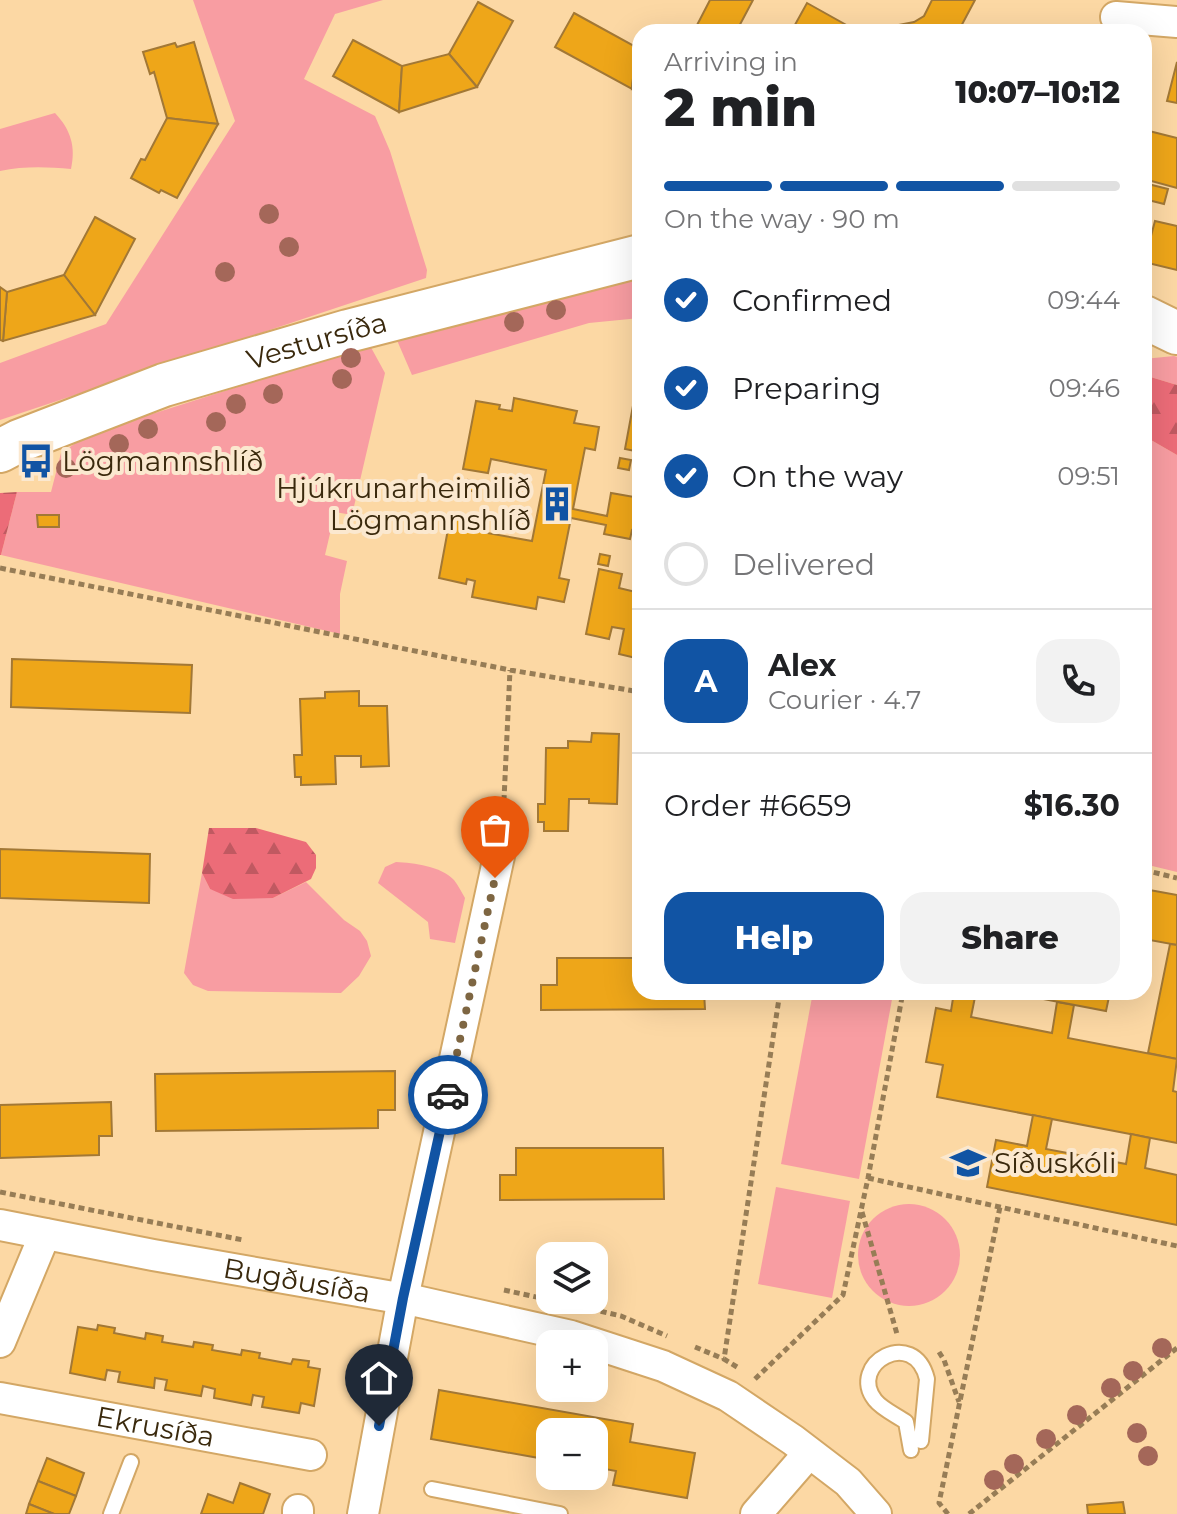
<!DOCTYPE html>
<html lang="en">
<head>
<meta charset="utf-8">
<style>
	:root { --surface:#fff; --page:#f2f2f2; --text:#202124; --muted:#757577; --line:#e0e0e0; --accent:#1154a4 }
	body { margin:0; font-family:Montserrat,sans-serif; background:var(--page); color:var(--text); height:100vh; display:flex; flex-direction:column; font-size:30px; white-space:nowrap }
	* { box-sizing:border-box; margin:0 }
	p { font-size:26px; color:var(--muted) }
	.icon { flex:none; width:44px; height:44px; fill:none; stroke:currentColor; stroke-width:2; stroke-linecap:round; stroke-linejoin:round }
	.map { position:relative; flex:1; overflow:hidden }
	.panel { position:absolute; left:632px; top:24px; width:520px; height:976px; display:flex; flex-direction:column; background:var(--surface); border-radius:24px; box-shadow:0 8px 32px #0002 }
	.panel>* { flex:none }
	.fabs { position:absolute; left:536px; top:1242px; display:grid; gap:16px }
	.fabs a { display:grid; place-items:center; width:72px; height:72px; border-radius:16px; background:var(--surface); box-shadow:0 8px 32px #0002; font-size:40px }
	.pin { position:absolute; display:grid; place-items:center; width:68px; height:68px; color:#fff; margin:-82px -34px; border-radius:50% 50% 50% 0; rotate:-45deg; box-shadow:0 0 8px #0007 }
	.pin .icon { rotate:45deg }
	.courier { position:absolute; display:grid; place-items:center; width:80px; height:80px; margin:-40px; border:6px solid #1154a4; border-radius:50%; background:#fff; color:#222; box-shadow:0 2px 10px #0007 }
	.headline em { font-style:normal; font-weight:800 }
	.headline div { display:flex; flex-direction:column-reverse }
	.headline { display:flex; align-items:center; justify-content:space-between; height:136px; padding:0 32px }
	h1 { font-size:52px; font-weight:800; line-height:60px }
	.bar { display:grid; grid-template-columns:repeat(4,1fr); gap:12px 8px; align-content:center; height:96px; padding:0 32px }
	.bar i { height:10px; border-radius:6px; background:var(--line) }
	.bar .selected { background:var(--accent) }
	.bar p { grid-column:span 4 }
	.line { display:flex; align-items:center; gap:20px; padding:0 32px; border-top:2px solid var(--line) }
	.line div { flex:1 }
	.round { display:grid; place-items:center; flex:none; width:84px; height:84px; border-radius:24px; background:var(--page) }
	ol { padding:0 32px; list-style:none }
	li { display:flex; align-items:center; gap:24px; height:88px }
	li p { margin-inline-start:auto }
	li .icon { padding:8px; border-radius:50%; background:var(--accent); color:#fff; stroke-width:4 }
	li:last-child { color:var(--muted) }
	li i { width:44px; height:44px; border:4px solid var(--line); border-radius:50% }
	.cta { display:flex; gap:16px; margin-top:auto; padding:16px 32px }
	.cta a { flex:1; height:92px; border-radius:24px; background:var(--accent); color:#fff; font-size:32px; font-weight:800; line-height:92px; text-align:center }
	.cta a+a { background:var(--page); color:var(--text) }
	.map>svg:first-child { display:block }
	.green { fill:#f89da2 }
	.forest { fill:url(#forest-firs) }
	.building { fill:#eea619; stroke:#a27836; stroke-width:2 }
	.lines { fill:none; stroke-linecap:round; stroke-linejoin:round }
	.lane-casing { stroke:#d3a765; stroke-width:18 }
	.street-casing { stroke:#d3a765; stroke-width:34 }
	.secondary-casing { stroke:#d3a765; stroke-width:46 }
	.path { stroke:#977d56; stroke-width:5; stroke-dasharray:6 4; stroke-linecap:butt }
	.lane { stroke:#fff; stroke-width:14 }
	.street { stroke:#fff; stroke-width:30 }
	.secondary { stroke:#fff; stroke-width:42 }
	.tree { fill:#a46759 }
	.done { stroke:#7e6642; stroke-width:8; stroke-dasharray:0 14.4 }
	.route { stroke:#1154a4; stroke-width:10 }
	.labels { text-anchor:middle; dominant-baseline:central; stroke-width:8; stroke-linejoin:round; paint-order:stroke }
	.street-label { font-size:28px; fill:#3a290d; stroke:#fbe8cf }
	.poi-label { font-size:28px; fill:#3a290d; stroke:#fbe8cf; text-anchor:start }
</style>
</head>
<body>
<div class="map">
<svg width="1177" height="1514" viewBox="0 0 1177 1514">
	<defs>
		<pattern id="forest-firs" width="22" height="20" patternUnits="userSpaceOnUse" patternTransform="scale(2)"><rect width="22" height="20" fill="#ec6c78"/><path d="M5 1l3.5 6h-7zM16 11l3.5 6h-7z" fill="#c05961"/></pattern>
	</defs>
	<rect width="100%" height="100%" fill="#fcd8a4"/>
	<g class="green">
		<path d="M193,0H383L335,14L304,79L375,116L390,151L427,270L426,278L0,420V363L106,324L235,121Z"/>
		<path d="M55,113C71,130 76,147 71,169C47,167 24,166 0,171V129Z"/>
		<path d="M640,278V318L589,323L412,375L396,338L561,290Z"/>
		<path d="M368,342L385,373L352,515L335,512L325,555L347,561L340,594V634L1,555L17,492H51L61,453L89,434L306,365Z"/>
		<path d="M1174,356L1177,357V385L1144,375V359Z"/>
		<path d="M1144,436L1177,455V872L1144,864Z"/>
		<path d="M396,862C414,863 441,866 454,880C458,885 462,893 465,898L455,943L430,939L428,922L378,883L385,867Z"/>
		<path d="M202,873L210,889L273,898L306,882L344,920L360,931L367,941L371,956L359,976L341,993L208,991L193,985L184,973Z"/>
		<path d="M813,992H882L893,994L859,1179L781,1164Z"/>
		<path d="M776,1187L850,1201L832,1298L758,1284Z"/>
		<circle cx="909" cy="1255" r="51"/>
	</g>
	<g class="forest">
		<path d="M1144,375L1177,385V455L1144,436Z"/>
		<path d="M17,492L1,555H0V493Z"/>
		<path d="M209,828H256L306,842L316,855V868L311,879L273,898L233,899L210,889L202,873Z"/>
	</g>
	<g class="building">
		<path d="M710,0H753L736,32H697L695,29Z"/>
		<path d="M932,0H975L958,32H791L807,3L859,32L868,31L914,22L924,16Z"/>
		<path d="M478,2L513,21L477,87L449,54Z"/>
		<path d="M574,13L636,47L632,89L555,47Z"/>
		<path d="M353,40L402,66L399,112L333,76Z"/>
		<path d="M194,42L218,124L167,118L154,72L150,74L143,52L175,43L177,47Z"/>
		<path d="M640,46V86L632,89L636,47Z"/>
		<path d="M449,54L477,87L399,112L402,66Z"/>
		<path d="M1177,62V103L1167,101Z"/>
		<path d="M167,118L218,124L177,198L161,190L159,193L131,178L141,159L145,160Z"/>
		<path d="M1149,131L1177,138V188L1144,179V152Z"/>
		<path d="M1144,183L1168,189L1164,204L1144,199Z"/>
		<path d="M95,217L135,239L95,315L64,275Z"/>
		<path d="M1155,221L1177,226V270L1144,262Z"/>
		<path d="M64,275L95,315L3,341L7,292Z"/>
		<path d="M0,287L7,292L3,341L0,340Z"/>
		<path d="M637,384L640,385V452L625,449Z"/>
		<path d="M514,398L577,411L574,423L599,427L595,450L585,448L573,509L607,516L611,493L640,498V532L632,530L630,539L604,534L606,525L571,518L559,578L569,580L564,602L538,597L536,609L472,597L475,581L467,579L466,584L439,578L451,513L478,519L476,531L532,541L546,470L491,459L488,473L463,469L476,401L500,405L499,409L512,411Z"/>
		<path d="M620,458L631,460L629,470L618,468Z"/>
		<path d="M468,480L479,483L477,492L466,490Z"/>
		<path d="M37,515H59V527H38Z"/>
		<path d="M600,554L610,556L608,566L598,564Z"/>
		<path d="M599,569L622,574L619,588L640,593V659L619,654L624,629L612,627L609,639L586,634Z"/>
		<path d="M12,659L192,665L190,713L11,707Z"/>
		<path d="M359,691V706H387L389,766L361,767V756H335L336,784L301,785V777H295L294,755H302L300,699L325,698V692Z"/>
		<path d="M592,733L619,734L617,804L589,803V799H569L568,831H544V822H538V804H545L546,748H568V741L591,742Z"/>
		<path d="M0,849L150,854L149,903L0,898Z"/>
		<path d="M1144,889L1177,895V945L1144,939Z"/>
		<path d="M1170,944L1177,945V1059L1148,1053Z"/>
		<path d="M557,958H640V992H704L705,1009L541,1010V985H557Z"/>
		<path d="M954,992H976L971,1017L1052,1033L1057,1002L1074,1005L1068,1038L1177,1059L1173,1091L1177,1092V1143L937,1097L943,1065L926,1062L936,1008L951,1011Z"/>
		<path d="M1007,992H1110L1106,1011Z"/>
		<path d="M395,1071V1110H378V1128L156,1131L155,1074Z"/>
		<path d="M111,1102L112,1136H99V1155L0,1158V1105Z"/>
		<path d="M1033,1115L1052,1119L1046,1149L1126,1164L1131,1134L1150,1138L1145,1168L1177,1175V1225L987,1187L996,1140L1027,1146Z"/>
		<path d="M516,1148H663L664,1199L500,1200V1175H516Z"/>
		<path d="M98,1325L115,1328L114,1333L145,1339L146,1333L163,1336L162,1342L193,1347L194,1342L213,1345L212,1350L241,1355L242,1350L260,1353L259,1358L291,1364L293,1359L309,1361L308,1367L320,1369L314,1406L301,1403L299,1413L262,1407L264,1397L253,1395L251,1405L214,1398L215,1389L203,1386L201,1396L165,1390L167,1380L155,1378L154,1388L118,1382L120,1372L107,1370L105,1380L70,1373L78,1327L97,1330Z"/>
		<path d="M439,1390L633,1424L630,1442L695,1453L687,1498L613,1485L616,1471L594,1467V1432H550V1460L431,1439Z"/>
		<path d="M47,1458L84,1473L76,1496L38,1481Z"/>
		<path d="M38,1481L76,1496L69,1514H54L29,1504Z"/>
		<path d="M240,1483L270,1494L263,1514H201L208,1494L233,1503Z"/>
		<path d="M1123,1502L1125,1514H1088L1087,1505Z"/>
		<path d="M29,1504L54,1514H26Z"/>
	</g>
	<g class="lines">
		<g class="lane-casing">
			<g id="lane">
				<path d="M911,1450L906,1422C896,1415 882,1409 875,1400C847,1364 914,1326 927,1379L921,1441"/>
				<path d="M432,1489L560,1514"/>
				<path d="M111,1514L131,1462"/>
			</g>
		</g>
		<g class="street-casing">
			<g id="street">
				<path d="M1116,17L1177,22"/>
				<path id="s1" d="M0,1225L153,1255L416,1301L571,1336L663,1366L728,1396L793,1440L848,1482L876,1514"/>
				<path d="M0,1342L45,1234"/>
				<path id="s2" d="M0,1398L311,1455"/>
				<path d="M298,1514V1510"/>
				<path d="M363,1514L403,1298L501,847"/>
				<path d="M756,1514L809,1453"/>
			</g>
		</g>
		<g class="secondary-casing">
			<g id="secondary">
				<path d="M1144,317L1177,333"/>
				<path id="s3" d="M0,451L19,441L164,385L348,331L640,256"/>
			</g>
		</g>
		<g class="path">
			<path d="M0,568L510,670L640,692"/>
			<path d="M503,821L510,670"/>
			<path d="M1144,870L1177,878"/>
			<path d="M868,1178L1177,1246"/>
			<path d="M0,1192L243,1240"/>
			<path d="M862,1212L897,1334"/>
			<path d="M504,1290L550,1300"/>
			<path d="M552,1300L621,1316L667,1336"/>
			<path d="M695,1347L724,1359"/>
			<path d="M939,1352L944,1360L959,1402"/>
			<path d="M737,1367L724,1359L780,992"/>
			<path d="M755,1379L843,1295L868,1178L903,992"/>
			<path d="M948,1514L939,1503L1000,1207"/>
			<path d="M969,1514L1177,1348"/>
		</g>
		<use href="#lane" class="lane"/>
		<use href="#street" class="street"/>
		<use href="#secondary" class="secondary"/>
	</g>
	<g class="tree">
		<circle cx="269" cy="214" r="10"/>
		<circle cx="289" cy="247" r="10"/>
		<circle cx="225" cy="272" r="10"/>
		<circle cx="556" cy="310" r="10"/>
		<circle cx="514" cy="322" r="10"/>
		<circle cx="351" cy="358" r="10"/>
		<circle cx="342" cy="379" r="10"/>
		<circle cx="273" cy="394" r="10"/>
		<circle cx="236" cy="404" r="10"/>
		<circle cx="216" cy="422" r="10"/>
		<circle cx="148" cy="429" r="10"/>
		<circle cx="119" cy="444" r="10"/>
		<circle cx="66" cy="468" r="10"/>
		<circle cx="1162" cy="1348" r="10"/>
		<circle cx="1133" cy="1371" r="10"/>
		<circle cx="1111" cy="1388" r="10"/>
		<circle cx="1077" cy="1415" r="10"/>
		<circle cx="1137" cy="1433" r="10"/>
		<circle cx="1046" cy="1439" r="10"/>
		<circle cx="1148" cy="1456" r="10"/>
		<circle cx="1014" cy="1464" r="10"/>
		<circle cx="994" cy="1480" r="10"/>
	</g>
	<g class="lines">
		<path class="done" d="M448,1095L495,878"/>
		<path class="route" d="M379,1426L403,1298L448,1095"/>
	</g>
	<defs>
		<g id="bus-bare" transform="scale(2.76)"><path d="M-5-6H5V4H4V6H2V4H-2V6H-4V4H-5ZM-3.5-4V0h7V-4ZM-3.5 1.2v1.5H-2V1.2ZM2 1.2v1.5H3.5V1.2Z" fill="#1154a4" stroke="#fbe8cf" stroke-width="2.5" paint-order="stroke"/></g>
		<g id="building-bare" transform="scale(2.76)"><path d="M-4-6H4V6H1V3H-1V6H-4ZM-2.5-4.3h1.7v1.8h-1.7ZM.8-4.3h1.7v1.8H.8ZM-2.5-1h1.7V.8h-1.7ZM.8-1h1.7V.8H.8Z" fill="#1154a4" stroke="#fbe8cf" stroke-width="2.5" paint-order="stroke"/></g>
		<g id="school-bare" transform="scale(2.76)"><path d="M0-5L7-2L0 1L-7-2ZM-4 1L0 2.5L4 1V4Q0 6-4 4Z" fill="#1154a4" stroke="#fbe8cf" stroke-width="2.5" paint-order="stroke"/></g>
	</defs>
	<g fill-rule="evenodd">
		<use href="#bus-bare" x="36" y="461"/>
		<use href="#building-bare" x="557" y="504"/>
		<use href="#school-bare" x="968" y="1163"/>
	</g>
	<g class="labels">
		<g class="street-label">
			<text stroke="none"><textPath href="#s3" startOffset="336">Vestursíða</textPath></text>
			<text stroke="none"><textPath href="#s1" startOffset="302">Bugðusíða</textPath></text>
			<text stroke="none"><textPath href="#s2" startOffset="158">Ekrusíða</textPath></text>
		</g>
		<g class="poi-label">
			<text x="62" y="461">Lögmannshlíð</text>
			<text x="531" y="488" text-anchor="end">Hjúkrunarheimilið<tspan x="531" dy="32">Lögmannshlíð</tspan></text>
			<text x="994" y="1163">Síðuskóli</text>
		</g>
	</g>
</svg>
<div class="fabs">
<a><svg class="icon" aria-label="layers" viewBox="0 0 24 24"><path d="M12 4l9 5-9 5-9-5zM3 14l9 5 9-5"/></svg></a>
<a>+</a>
<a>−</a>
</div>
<div class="pin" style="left:495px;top:878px;background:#ea580c"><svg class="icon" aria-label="bag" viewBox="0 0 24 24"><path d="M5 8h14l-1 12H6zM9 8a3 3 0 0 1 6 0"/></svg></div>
<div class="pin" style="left:379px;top:1426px;background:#1f2937"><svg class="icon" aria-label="home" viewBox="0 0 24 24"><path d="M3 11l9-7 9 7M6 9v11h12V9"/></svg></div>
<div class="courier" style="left:448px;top:1095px"><svg class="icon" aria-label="car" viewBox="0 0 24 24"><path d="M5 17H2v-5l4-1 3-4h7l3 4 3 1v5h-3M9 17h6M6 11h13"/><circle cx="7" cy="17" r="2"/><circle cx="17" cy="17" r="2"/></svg></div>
<section class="panel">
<div class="headline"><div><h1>2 min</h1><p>Arriving in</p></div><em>10:07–10:12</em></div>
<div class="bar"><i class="selected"></i><i class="selected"></i><i class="selected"></i><i></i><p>On the way · 90 m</p></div>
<ol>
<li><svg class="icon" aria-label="check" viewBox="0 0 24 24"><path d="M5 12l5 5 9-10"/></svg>Confirmed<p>09:44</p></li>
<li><svg class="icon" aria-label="check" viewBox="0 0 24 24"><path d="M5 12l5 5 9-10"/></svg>Preparing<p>09:46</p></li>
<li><svg class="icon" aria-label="check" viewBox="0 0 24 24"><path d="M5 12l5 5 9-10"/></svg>On the way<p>09:51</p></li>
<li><i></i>Delivered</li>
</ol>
<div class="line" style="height:144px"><b class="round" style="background:var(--accent);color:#fff">A</b><div><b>Alex</b><p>Courier · 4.7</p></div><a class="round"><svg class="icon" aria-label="phone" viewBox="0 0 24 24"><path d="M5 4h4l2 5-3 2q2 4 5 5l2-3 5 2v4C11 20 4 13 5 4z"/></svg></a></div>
<div class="line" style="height:104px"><div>Order #6659</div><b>$16.30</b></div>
<div class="cta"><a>Help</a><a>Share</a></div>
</section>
</div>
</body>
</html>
